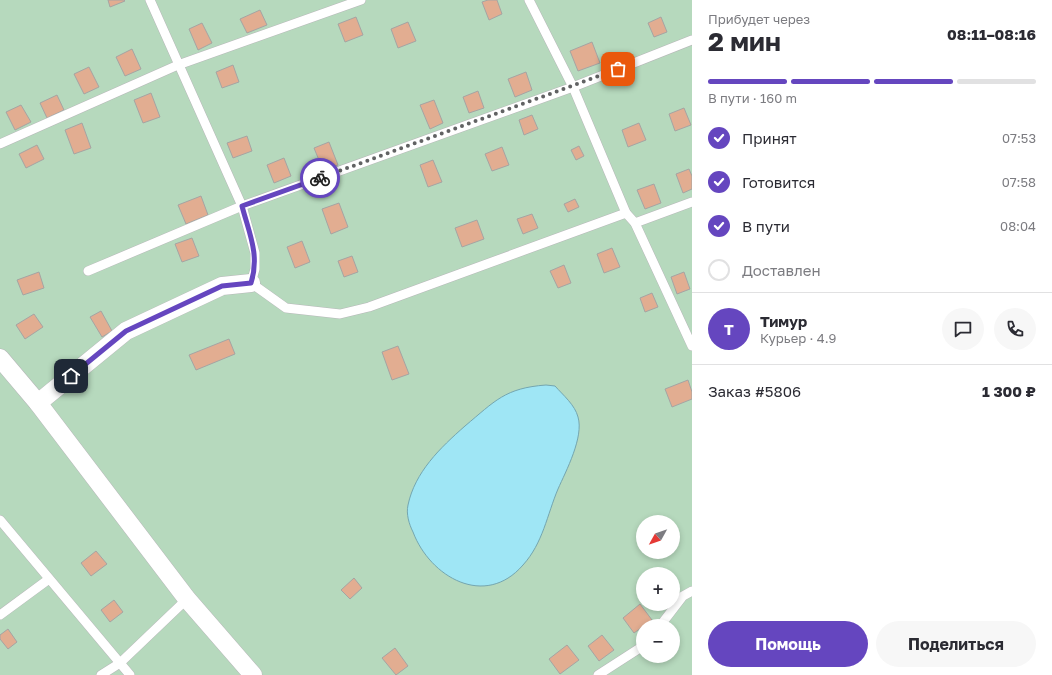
<!DOCTYPE html>
<html lang="ru">
<head>
<meta charset="utf-8">
<style>
	:root { --surface:#fff; --page:#f7f7f7; --text:#2b2b33; --muted:#7c7c81; --line:#e1e1e2; --accent:#6546bf }
	body { margin:0; font-family:"Golos Text",sans-serif; background:var(--page); color:var(--text); height:100vh; display:flex; flex-direction:column; font-size:15px; white-space:nowrap }
	* { box-sizing:border-box; margin:0 }
	p { font-size:13px; color:var(--muted) }
	.icon { flex:none; width:22px; height:22px; fill:none; stroke:currentColor; stroke-width:2; stroke-linecap:round; stroke-linejoin:round }
	.map { position:relative; flex:1; overflow:hidden }
	.panel { display:flex; flex-direction:column; background:var(--surface); width:360px }
	.panel>* { flex:none }
	.needle { width:26px; rotate:230deg }
	.buttons { position:absolute; left:636px; top:515px; display:grid; gap:8px }
	.buttons a { display:grid; place-items:center; width:44px; height:44px; border-radius:50%; background:var(--surface); box-shadow:0 2px 6px #0003; font-size:20px }
	.pin { position:absolute; display:grid; place-items:center; width:34px; height:34px; color:#fff; margin:-17px; border-radius:8px; box-shadow:0 2px 6px #0006 }
	.courier { position:absolute; display:grid; place-items:center; width:40px; height:40px; margin:-20px; border:3px solid #6546bf; border-radius:50%; background:#fff; color:#222; box-shadow:0 1px 5px #0007 }
	.head em { font-style:normal; font-weight:700 }
	.head div { display:flex; flex-direction:column-reverse }
	.head { display:flex; align-items:center; justify-content:space-between; height:68px; padding:0 16px }
	h1 { font-size:26px; font-weight:700; line-height:30px }
	.bar { display:grid; grid-template-columns:repeat(4,1fr); gap:6px 4px; align-content:center; height:48px; padding:0 16px }
	.bar i { height:5px; border-radius:3px; background:var(--line) }
	.bar .active { background:var(--accent) }
	.bar p { grid-column:span 4 }
	.line { display:flex; align-items:center; gap:10px; padding:0 16px; border-top:1px solid var(--line) }
	.line div { flex:1 }
	.round { display:grid; place-items:center; flex:none; width:42px; height:42px; border-radius:21px; background:var(--page) }
	ol { padding:0 16px; list-style:none }
	li { display:flex; align-items:center; gap:12px; height:44px }
	li p { margin-inline-start:auto }
	li .icon { padding:4px; border-radius:50%; background:var(--accent); color:#fff; stroke-width:4 }
	li:last-child { color:var(--muted) }
	li i { width:22px; height:22px; border:2px solid var(--line); border-radius:50% }
	.primary-button { display:flex; gap:8px; margin-top:auto; padding:8px 16px }
	.primary-button a { flex:1; height:46px; border-radius:24px; background:var(--accent); color:#fff; font-size:16px; font-weight:700; line-height:46px; text-align:center }
	.primary-button a+a { background:var(--page); color:var(--text) }
	main { display:flex; flex:1; min-height:0 }
	.map>svg:first-child { display:block }
	.green { fill:#b6d9bd; fill-rule:evenodd }
	.water { fill:#9fe6f5; stroke:#74a6b0 }
	.building { fill:#e2ad91; stroke:#a5a4a3 }
	.lines { fill:none; stroke-linecap:round; stroke-linejoin:round }
	.lane-casing { stroke:#b7b8b9; stroke-width:10 }
	.street-casing { stroke:#b7b8b9; stroke-width:19 }
	.lane { stroke:#fff; stroke-width:9 }
	.street { stroke:#fff; stroke-width:18 }
	.done { stroke:#616263; stroke-width:4; stroke-dasharray:0 7.2 }
	.route { stroke:#6546bf; stroke-width:5 }
</style>
</head>
<body>
<main>
<div class="map">
<svg width="692" height="675" viewBox="0 0 692 675">
	<rect width="100%" height="100%" fill="#fafbfc"/>
	<path class="green" d="M0,0H692V675H0ZM643,522H673V552H643ZM643,574H673V604H643ZM643,626H673V656H643Z"/>
	<path class="water" d="M546,385L555,386C563,395 575,405 578,417C584,437 566,471 558,489C547,515 543,543 523,565C485,609 430,577 413,532C409,524 406,514 408,505C415,472 440,448 465,426C495,401 505,388 546,385Z"/>
	<g class="building">
		<path d="M108,0H124L125,1L110,7Z"/>
		<path d="M488,0H497L502,14L489,20L482,2Z"/>
		<path d="M260,10L267,25L247,33L240,19Z"/>
		<path d="M356,17L363,35L345,42L338,24Z"/>
		<path d="M661,17L667,32L654,37L648,23Z"/>
		<path d="M408,22L416,41L398,48L391,29Z"/>
		<path d="M202,23L212,43L198,50L189,29Z"/>
		<path d="M592,42L600,63L578,71L570,51Z"/>
		<path d="M132,49L141,69L125,76L116,57Z"/>
		<path d="M233,65L239,82L222,88L216,72Z"/>
		<path d="M89,67L99,87L84,94L74,74Z"/>
		<path d="M526,72L532,90L515,97L508,79Z"/>
		<path d="M478,91L484,108L469,113L463,97Z"/>
		<path d="M151,93L160,117L143,123L134,100Z"/>
		<path d="M57,95L64,110L47,118L40,103Z"/>
		<path d="M434,100L443,123L430,129L420,105Z"/>
		<path d="M21,105L31,122L15,130L6,112Z"/>
		<path d="M684,108L691,125L675,131L669,114Z"/>
		<path d="M532,115L538,129L524,135L519,120Z"/>
		<path d="M82,123L91,148L74,154L65,130Z"/>
		<path d="M639,123L646,140L628,147L622,130Z"/>
		<path d="M247,136L252,151L233,158L227,143Z"/>
		<path d="M329,142L338,165L323,170L314,148Z"/>
		<path d="M37,145L44,159L26,168L19,154Z"/>
		<path d="M579,146L584,156L576,160L571,150Z"/>
		<path d="M502,147L509,165L492,171L485,154Z"/>
		<path d="M284,158L291,176L274,183L267,165Z"/>
		<path d="M433,160L442,182L428,187L420,165Z"/>
		<path d="M689,169L692,176V189L683,193L676,174Z"/>
		<path d="M654,184L661,203L645,209L637,190Z"/>
		<path d="M201,196L208,215L186,224L178,205Z"/>
		<path d="M575,199L579,207L568,212L564,204Z"/>
		<path d="M339,203L348,227L331,234L322,209Z"/>
		<path d="M532,214L538,228L523,234L517,219Z"/>
		<path d="M477,220L484,239L462,247L455,228Z"/>
		<path d="M192,238L199,256L182,262L175,244Z"/>
		<path d="M302,241L310,262L295,268L287,247Z"/>
		<path d="M612,248L620,267L604,273L597,254Z"/>
		<path d="M352,256L358,272L344,277L338,261Z"/>
		<path d="M564,265L571,283L558,288L550,271Z"/>
		<path d="M39,272L44,288L23,295L17,280Z"/>
		<path d="M684,272L690,289L677,294L671,277Z"/>
		<path d="M652,293L658,307L645,312L640,298Z"/>
		<path d="M101,311L112,331L102,337L90,317Z"/>
		<path d="M34,314L43,327L25,339L16,325Z"/>
		<path d="M229,339L235,354L196,370L189,355Z"/>
		<path d="M398,346L409,374L392,380L382,352Z"/>
		<path d="M688,380L692,392V399L672,407L665,389Z"/>
		<path d="M96,551L107,564L91,576L81,563Z"/>
		<path d="M354,578L362,588L350,599L341,590Z"/>
		<path d="M114,600L123,612L110,622L101,610Z"/>
		<path d="M640,604L652,620L634,633L623,618Z"/>
		<path d="M8,629L17,642L8,649L0,639V635Z"/>
		<path d="M602,635L614,650L599,661L588,646Z"/>
		<path d="M567,645L579,660L560,674L549,659Z"/>
		<path d="M395,648L408,666L396,675L382,658Z"/>
	</g>
	<g class="lines">
		<g class="lane-casing">
			<g id="lane">
				<path d="M150,0L242,206L255,253V269L251,283L286,308L340,314L369,307L626,213"/>
				<path d="M529,0L573,87L626,213L635,223L692,346"/>
				<path d="M0,144L178,65L361,0"/>
				<path d="M635,223L692,202"/>
				<path d="M88,271L242,206L573,87L692,40"/>
				<path d="M0,520L130,675"/>
				<path d="M0,615L49,579"/>
				<path d="M660,626L683,596L692,591"/>
				<path d="M101,675L120,663L187,599"/>
				<path d="M598,675L643,646"/>
			</g>
		</g>
		<g class="street-casing">
			<g id="street">
				<path d="M0,358L38,403L187,599L253,675"/>
				<path d="M38,403L126,331L222,286L251,283"/>
			</g>
		</g>
		<use href="#lane" class="lane"/>
		<use href="#street" class="street"/>
	</g>
	<g class="lines">
		<path class="done" d="M320,178L618,69"/>
		<path class="route" d="M71,376L126,331L222,286L251,283C260,255 249,233 242,206L320,178"/>
	</g>
</svg>
<div class="buttons">
<a><svg class="needle" viewBox="-14 -14 28 28"><path d="M0-13l5 13h-10z" fill="#e53935"/><path d="M0 13l5-13h-10z" fill="#7c7c81"/></svg></a>
<a>+</a>
<a>−</a>
</div>
<div class="pin" style="left:618px;top:69px;background:#ea580c"><svg class="icon" aria-label="bag" viewBox="0 0 24 24"><path d="M5 8h14l-1 12H6zM9 8a3 3 0 0 1 6 0"/></svg></div>
<div class="pin" style="left:71px;top:376px;background:#1f2937"><svg class="icon" aria-label="home" viewBox="0 0 24 24"><path d="M3 11l9-7 9 7M6 9v11h12V9"/></svg></div>
<div class="courier" style="left:320px;top:178px"><svg class="icon" aria-label="bike" viewBox="0 0 24 24"><circle cx="6" cy="16" r="4"/><circle cx="18" cy="16" r="4"/><path d="M6 16l4-8h5l3 8M10 8l3 8H6M13 5h3"/></svg></div>
</div>
<section class="panel">
<div class="head"><div><h1>2 мин</h1><p>Прибудет через</p></div><em>08:11–08:16</em></div>
<div class="bar"><i class="active"></i><i class="active"></i><i class="active"></i><i></i><p>В пути · 160 m</p></div>
<ol>
<li><svg class="icon" aria-label="check" viewBox="0 0 24 24"><path d="M5 12l5 5 9-10"/></svg>Принят<p>07:53</p></li>
<li><svg class="icon" aria-label="check" viewBox="0 0 24 24"><path d="M5 12l5 5 9-10"/></svg>Готовится<p>07:58</p></li>
<li><svg class="icon" aria-label="check" viewBox="0 0 24 24"><path d="M5 12l5 5 9-10"/></svg>В пути<p>08:04</p></li>
<li><i></i>Доставлен</li>
</ol>
<div class="line" style="height:72px"><b class="round" style="background:var(--accent);color:#fff">Т</b><div><b>Тимур</b><p>Курьер · 4.9</p></div><a class="round"><svg class="icon" aria-label="chat" viewBox="0 0 24 24"><path d="M4 5h16v11H9l-5 4z"/></svg></a><a class="round"><svg class="icon" aria-label="phone" viewBox="0 0 24 24"><path d="M5 4h4l2 5-3 2q2 4 5 5l2-3 5 2v4C11 20 4 13 5 4z"/></svg></a></div>
<div class="line" style="height:52px"><div>Заказ #5806</div><b>1 300 ₽</b></div>
<div class="primary-button"><a>Помощь</a><a>Поделиться</a></div>
</section>
</main>
</body>
</html>
